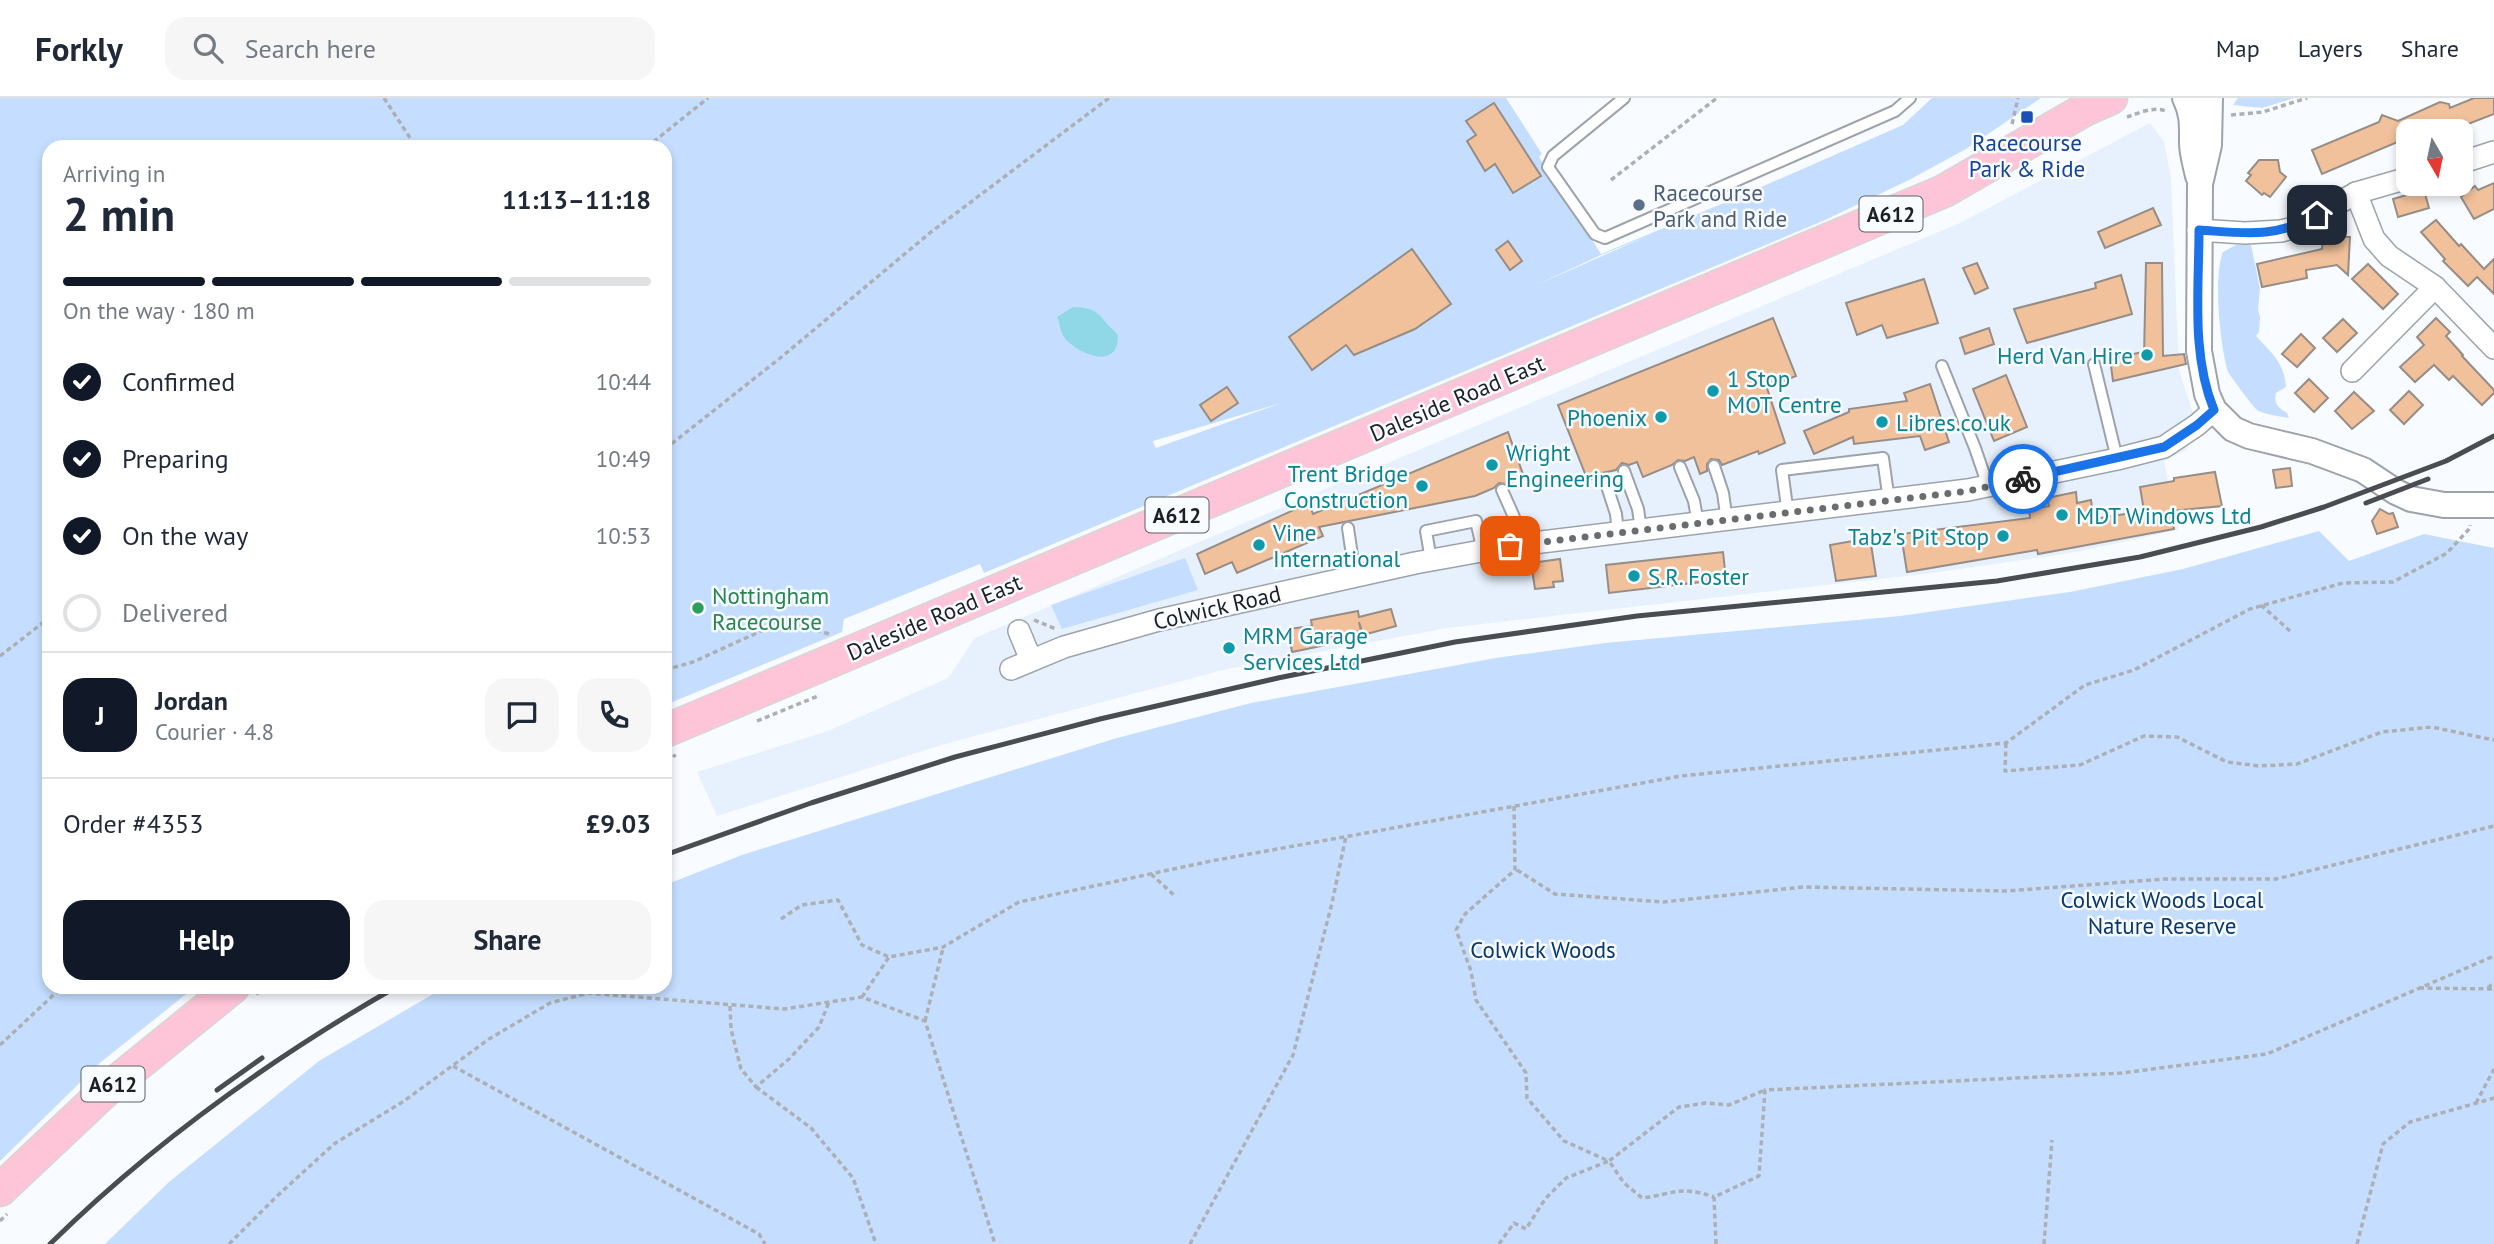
<!DOCTYPE html>
<html lang="en">
<head>
<meta charset="utf-8">
<style>
	:root { --surface:#fff; --page:#f6f6f7; --text:#1f2937; --muted:#747a83; --line:#e0e1e3; --accent:#111827 }
	body { margin:0; font-family:"PT Sans",sans-serif; background:var(--page); color:var(--text); height:100vh; display:flex; flex-direction:column; font-size:26px; white-space:nowrap }
	* { box-sizing:border-box; margin:0 }
	p { font-size:23px; color:var(--muted) }
	.icon { flex:none; width:38px; height:38px; fill:none; stroke:currentColor; stroke-width:2; stroke-linecap:round; stroke-linejoin:round }
	.map { position:relative; flex:1; overflow:hidden }
	.panel { position:absolute; left:42px; top:42px; width:630px; height:854px; display:flex; flex-direction:column; background:var(--surface); border-radius:21px; box-shadow:0 4px 10px #0003 }
	.panel>* { flex:none }
	.needle { width:46px; rotate:171deg }
	.fabs { position:absolute; left:2396px; top:21px; display:grid; gap:14px }
	.fabs a { display:grid; place-items:center; width:77px; height:77px; border-radius:14px; background:var(--surface); box-shadow:0 4px 10px #0003; font-size:35px }
	.pin { position:absolute; display:grid; place-items:center; width:60px; height:60px; color:#fff; margin:-30px; border-radius:14px; box-shadow:0 4px 10px #0006 }
	.courier { position:absolute; display:grid; place-items:center; width:70px; height:70px; margin:-35px; border:5px solid #1a73e8; border-radius:50%; background:#fff; color:#222; box-shadow:0 2px 9px #0007 }
	.overview em { font-style:normal; font-weight:700 }
	.overview div { display:flex; flex-direction:column-reverse }
	.overview { display:flex; align-items:center; justify-content:space-between; height:119px; padding:0 21px }
	h1 { font-size:46px; font-weight:700; line-height:52px }
	.bar { display:grid; grid-template-columns:repeat(4,1fr); gap:10px 7px; align-content:center; height:84px; padding:0 21px }
	.bar i { height:9px; border-radius:5px; background:var(--line) }
	.bar .on { background:var(--accent) }
	.bar p { grid-column:span 4 }
	.line { display:flex; align-items:center; gap:18px; padding:0 21px; border-top:2px solid var(--line) }
	.line div { flex:1 }
	.round { display:grid; place-items:center; flex:none; width:74px; height:74px; border-radius:21px; background:var(--page) }
	ol { padding:0 21px; list-style:none }
	li { display:flex; align-items:center; gap:21px; height:77px }
	li p { margin-inline-start:auto }
	li .icon { padding:7px; border-radius:50%; background:var(--accent); color:#fff; stroke-width:4 }
	li:last-child { color:var(--muted) }
	li i { width:38px; height:38px; border:4px solid var(--line); border-radius:50% }
	.action { display:flex; gap:14px; margin-top:auto; padding:14px 21px }
	.action a { flex:1; height:80px; border-radius:21px; background:var(--accent); color:#fff; font-size:28px; font-weight:700; line-height:80px; text-align:center }
	.action a+a { background:var(--page); color:var(--text) }
	header { display:flex; align-items:center; gap:42px; box-sizing:border-box; height:98px; padding:0 35px; background:var(--surface); border-bottom:2px solid var(--line) }
	header strong { font-size:33px }
	nav { display:flex; gap:38px; margin-inline-start:auto; font-size:24px }
	.search { width:490px; height:63px; background:var(--page); display:flex; align-items:center; gap:18px; box-sizing:border-box; padding:0 24px; border-radius:21px; color:var(--muted); font-size:26px }
	.map>svg:first-child { display:block }
	.built { fill:#e7f1fd }
	.green { fill:#c5deff; fill-rule:evenodd }
	.water { fill:#90d7e8 }
	.building { fill:#f1c19b; stroke:#968d87; stroke-width:2 }
	.lines { fill:none; stroke-linecap:round; stroke-linejoin:round }
	.service-casing { stroke:#9da3ab; stroke-width:14 }
	.minor-casing { stroke:#9da3ab; stroke-width:24 }
	.tertiary-casing { stroke:#9da3ab; stroke-width:28 }
	.primary-casing { stroke:#d6d7d7; stroke-width:35 }
	.path { stroke:#acafb3; stroke-width:3.5; stroke-dasharray:5 3.5; stroke-linecap:butt }
	.service { stroke:#fff; stroke-width:10 }
	.minor { stroke:#fff; stroke-width:21 }
	.tertiary { stroke:#fff; stroke-width:24 }
	.primary { stroke:#fec4d7; stroke-width:32 }
	.rail { stroke:#494c50; stroke-width:5 }
	.done { stroke:#6a6d70; stroke-width:7; stroke-dasharray:0 12.6 }
	.route { stroke:#1a73e8; stroke-width:9 }
	.transit-dot { fill:#1a4fb4; stroke:#f8fbff; stroke-width:2.5 }
	.service-dot { fill:#5c6f8a; stroke:#f8fbff; stroke-width:2.5 }
	.culture-dot { fill:#0f9aa8; stroke:#f8fbff; stroke-width:2.5 }
	.leisure-dot { fill:#2e9e5b; stroke:#f8fbff; stroke-width:2.5 }
	.labels { text-anchor:middle; dominant-baseline:central; stroke-width:5; stroke-linejoin:round; paint-order:stroke }
	.shield { fill:#f8fbff; stroke:#5f6265; stroke-width:2 }
	.shield-label { font-size:21px; font-weight:bold; fill:#1d2023 }
	.transit-label { font-size:23px; fill:#164399; stroke:#f8fbff }
	.service-label { font-size:23px; fill:#4e5e75; stroke:#f8fbff; text-anchor:start }
	.culture-label { font-size:23px; fill:#0d838f; stroke:#f8fbff; text-anchor:start }
	.street-label { font-size:23px; fill:#1d2023; stroke:#f8fbff }
	.leisure-label { font-size:23px; fill:#27864d; stroke:#f8fbff; text-anchor:start }
	.park-label { font-size:23px; fill:#08386d; stroke:#f8fbff }
</style>
</head>
<body>
<header>
<strong>Forkly</strong>
<div class="search"><svg class="icon" aria-label="search" viewBox="0 0 24 24"><circle cx="10" cy="10" r="6"/><path d="M15 15l6 6"/></svg>Search here</div>
<nav><a>Map</a><a>Layers</a><a>Share</a></nav>
</header>
<div class="map">
<svg width="2494" height="1146" viewBox="0 0 2494 1146">
	<rect width="100%" height="100%" fill="#f8fbff"/>
	<path class="built" d="M2150,25L2164,44L2171,80L2179,272L2196,325L2186,352L2164,363L2178,432L2076,454L1932,475L1447,530L1223,572L945,646L717,718L697,674L828,633L948,580L975,540L1204,442L1960,125Z"/>
	<g class="green">
		<path d="M0,0H1506L1542,56L1539,59L1601,156L1736,100L1903,27L1932,0H2041L1966,51L1909,82L1825,122L984,475L980,466L844,521L842,534L665,607V49H49V889H195L101,964L0,1063ZM1643,140L1534,188L1601,157ZM1281,305L1156,350L1153,344V343Z"/>
		<path d="M2238,0H2294L2262,10L2233,7Z"/>
		<path d="M2236,147H2251L2260,190L2258,212L2260,219L2259,234L2256,238C2271,254 2285,266 2286,289L2276,295C2273,306 2279,310 2287,315L2289,320C2279,318 2266,317 2257,312C2253,309 2229,276 2228,274C2220,247 2213,179 2223,154Z"/>
		<path d="M2319,433L2349,463L2424,436L2494,450V1146H105L169,1084L319,963L445,889H665V787L742,757L1007,674L1117,640L1251,605L1496,560L1605,545L1900,518L2070,494L2183,471Z"/>
		<path d="M1185,460L1198,492L1062,531L1051,507Z"/>
	</g>
	<path class="water" d="M1073,209C1094,210 1097,213 1109,228C1111,230 1115,233 1117,236C1118,238 1118,243 1117,246C1111,272 1073,252 1064,239C1060,233 1060,226 1057,219Z"/>
	<g class="building">
		<path d="M2474,0H2494V16L2450,33H2404L2407,40L2322,76L2312,52L2379,24L2382,17L2398,23L2440,4L2449,6L2450,10Z"/>
		<path d="M1494,5L1541,78L1513,95L1495,66L1485,73L1467,43L1476,37L1466,23Z"/>
		<path d="M2259,62H2278L2280,74L2286,79L2270,99L2264,95L2262,97L2246,83L2251,77L2248,75Z"/>
		<path d="M2494,85V111L2474,121L2461,99L2475,88L2478,92Z"/>
		<path d="M2424,92L2429,110L2398,119L2393,101Z"/>
		<path d="M2153,110L2161,127L2105,150L2098,134Z"/>
		<path d="M2436,122L2459,148L2461,146L2484,171L2494,161V196L2477,179L2468,188L2443,163L2445,161L2421,134Z"/>
		<path d="M2323,138L2350,139L2348,177L2337,167L2306,172L2307,180L2262,189L2257,166L2322,151Z"/>
		<path d="M1508,143L1522,163L1510,172L1496,152Z"/>
		<path d="M1412,151L1451,206L1415,231L1354,257L1346,247L1312,272L1289,239Z"/>
		<path d="M1977,165L1988,190L1975,196L1963,170Z"/>
		<path d="M2146,165H2162L2163,258L2184,256L2186,266L2113,283L2110,261L2143,254L2144,259Z"/>
		<path d="M2368,166L2398,196L2383,211L2352,181Z"/>
		<path d="M2121,177L2132,216L2027,245L2014,211L2096,190L2095,185Z"/>
		<path d="M1924,181L1938,225L1887,240L1882,227L1857,237L1846,205Z"/>
		<path d="M1773,220L1796,278L1767,290L1785,345L1759,356L1758,353L1722,367L1719,362L1711,361L1707,366V373L1700,376L1694,359L1685,363L1678,362L1672,367L1643,379L1637,364L1629,367L1622,365L1616,372L1602,375L1588,383L1558,307Z"/>
		<path d="M2436,220L2450,234L2446,238L2463,257L2462,258L2494,292V295L2482,307L2453,278L2449,282L2434,267L2415,284L2400,269L2424,247L2417,239Z"/>
		<path d="M2343,221L2357,235L2337,254L2323,240Z"/>
		<path d="M1989,230L1994,246L1965,256L1960,240Z"/>
		<path d="M2301,236L2315,250L2297,269L2282,256Z"/>
		<path d="M2006,277L2027,329L1994,343L1973,291Z"/>
		<path d="M2309,281L2328,300L2314,314L2295,295Z"/>
		<path d="M1930,286L1949,344L1925,352L1920,338L1854,346L1853,339L1814,356L1804,333L1849,314V311L1907,303L1904,295Z"/>
		<path d="M1227,289L1238,305L1211,323L1200,307Z"/>
		<path d="M2409,293L2423,307L2404,326L2390,312Z"/>
		<path d="M2354,294L2374,313L2352,331L2335,313Z"/>
		<path d="M1508,334L1524,379L1507,386L1499,385L1494,390L1475,398L1319,429L1323,438L1237,475L1232,464L1205,476L1197,456L1309,405L1313,416Z"/>
		<path d="M2290,370L2292,388L2276,390L2273,372Z"/>
		<path d="M2215,374L2222,408L2171,413L2174,431L2038,456L2037,452L1907,474L1901,436L2030,420L2029,412L2049,408L2047,400L2076,394L2077,405L2091,402L2094,421L2144,413L2140,389L2174,383V380Z"/>
		<path d="M2380,411L2389,416L2393,415L2398,429L2377,436L2372,423Z"/>
		<path d="M1870,440L1876,478L1836,483L1830,447Z"/>
		<path d="M1723,454L1726,481L1609,495L1606,467Z"/>
		<path d="M1560,461L1563,483L1553,484L1554,489L1535,491L1531,465Z"/>
		<path d="M1391,511L1396,528L1363,537L1359,524L1361,533L1325,540L1326,547L1292,554L1288,531L1312,528L1311,522L1358,513L1359,519Z"/>
	</g>
	<g class="lines">
		<g class="service-casing">
			<g id="service">
				<path d="M1624,0L1553,58L1548,69L1595,136L1605,140L1895,13L1910,0"/>
				<path d="M2094,266L2117,361"/>
				<path d="M1942,268L1975,350L1988,388"/>
				<path d="M1714,368L1723,395L1727,423"/>
				<path d="M1680,369L1694,403L1698,426"/>
				<path d="M1624,373L1638,411L1641,432"/>
				<path d="M1605,382L1616,416L1618,435"/>
				<path d="M1502,392L1514,419L1517,447"/>
				<path d="M1788,416L1782,372L1883,360L1889,403"/>
				<path d="M1348,430L1355,478"/>
				<path d="M1431,462L1426,433L1476,423L1483,453"/>
			</g>
		</g>
		<g class="minor-casing">
			<g id="minor">
				<path d="M2460,65L2494,54"/>
				<path d="M2356,95L2374,141L2389,158L2435,189L2494,250"/>
				<path d="M2198,132L2245,135L2281,133L2297,129L2356,95L2408,80"/>
				<path d="M2352,273L2435,189"/>
				<path d="M1019,533L1031,562"/>
				<path d="M1011,571L1064,549L1159,522L1415,465L1509,448L1968,392L2117,361L2164,349L2197,327L2214,312"/>
			</g>
		</g>
		<g class="tertiary-casing">
			<g id="tertiary">
				<path d="M2185,0C2193,16 2192,28 2192,45C2192,56 2196,68 2198,78"/>
				<path d="M2210,0L2209,47L2200,86L2199,253L2207,296L2214,312L2233,331L2249,338L2312,353L2363,372L2396,394L2411,401L2444,407H2494"/>
			</g>
		</g>
		<g class="primary-casing">
			<g id="primary">
				<path d="M665,633L1944,93L2084,12L2111,0"/>
				<path d="M0,1092L105,993L233,889"/>
			</g>
		</g>
		<g class="path">
			<path d="M384,0L416,49"/>
			<path d="M2231,17L2263,14L2307,0"/>
			<path d="M2127,19C2139,15 2154,8 2166,13"/>
			<path d="M2012,26L2018,0"/>
			<path d="M647,49L708,0"/>
			<path d="M1611,82L1717,0"/>
			<path d="M665,351L779,261L931,134L1109,0"/>
			<path d="M2261,507L2290,533"/>
			<path d="M1034,522L1056,531"/>
			<path d="M0,558L49,520"/>
			<path d="M665,572L693,564L761,533C783,517 806,529 829,536"/>
			<path d="M757,623L818,598"/>
			<path d="M2006,645L2005,673L2080,667L2144,638L2177,639L2227,664L2259,668L2297,666L2382,634L2432,629L2494,642"/>
			<path d="M665,662L676,657"/>
			<path d="M1514,708L1515,772L1465,816L1456,832L1471,873L1476,902L1526,975L1527,1000L1564,1043L1609,1063L1679,1009L1706,1005L1729,1007L1765,992"/>
			<path d="M1517,772L1555,796L1663,804L1803,789L2006,793L2165,781H2276L2494,728"/>
			<path d="M1151,776L1175,798"/>
			<path d="M781,821L802,807L838,802L862,847L889,859L943,849L1019,804L1211,763L1681,678L2006,645L2085,587L2134,572L2250,511L2343,485L2393,484L2447,455L2470,430V427"/>
			<path d="M2419,890L2494,891"/>
			<path d="M2488,890L2494,884"/>
			<path d="M256,896L266,889"/>
			<path d="M862,899L889,859"/>
			<path d="M730,908L731,931L741,971L756,989L789,961L819,929L829,904"/>
			<path d="M925,923L943,850"/>
			<path d="M0,947L62,889"/>
			<path d="M453,968L759,1136L765,1146"/>
			<path d="M756,989L811,1030L853,1080L876,1146"/>
			<path d="M2476,1005L2494,971"/>
			<path d="M0,1123L7,1116"/>
			<path d="M229,1146L276,1099L334,1046L404,1003L489,941L550,905L588,895L784,911L862,899L925,923L995,1146"/>
			<path d="M1190,1146L1293,957L1332,805L1346,738"/>
			<path d="M1499,1146L1514,1125L1526,1131L1545,1101L1566,1080L1609,1063L1624,1085L1642,1100C1674,1096 1680,1087 1714,1099"/>
			<path d="M1716,1146L1714,1099L1759,1078L1765,992L2122,975L2267,956L2494,858"/>
			<path d="M2044,1146L2052,1042"/>
			<path d="M2357,1146L2383,1046L2410,1024L2494,1000"/>
		</g>
		<use href="#service" class="service"/>
		<use href="#minor" class="minor"/>
		<use href="#tertiary" class="tertiary"/>
		<use href="#primary" class="primary"/>
		<g class="rail">
			<path d="M2366,405L2428,381"/>
			<path d="M665,757L811,705L955,659L1100,621L1278,580L1455,544L1637,518L1997,483L2140,459L2261,429L2324,409L2446,363L2494,338"/>
			<path d="M217,992L262,960"/>
			<path d="M50,1146C153,1045 270,961 396,889"/>
		</g>
	</g>
	<g class="lines">
		<path class="done" d="M1510,448L1968,393L2023,381"/>
		<path class="route" d="M2023,381L2164,349L2197,327L2214,312C2191,256 2199,191 2199,132C2244,135 2275,141 2317,117"/>
	</g>
	<rect class="transit-dot" x="2020" y="12" width="14" height="14" rx="3.5"/>
	<circle class="service-dot" cx="1639" cy="107" r="7"/>
	<g class="culture-dot">
		<circle cx="2147" cy="257" r="7"/>
		<circle cx="1713" cy="293" r="7"/>
		<circle cx="1661" cy="319" r="7"/>
		<circle cx="1882" cy="324" r="7"/>
		<circle cx="1492" cy="367" r="7"/>
		<circle cx="1422" cy="388" r="7"/>
		<circle cx="2062" cy="417" r="7"/>
		<circle cx="2003" cy="438" r="7"/>
		<circle cx="1259" cy="447" r="7"/>
		<circle cx="1634" cy="478" r="7"/>
		<circle cx="1229" cy="550" r="7"/>
	</g>
	<circle class="leisure-dot" cx="698" cy="510" r="7"/>
	<g class="labels">
		<g class="shield">
			<rect x="1859.5" y="98.5" width="63" height="35" rx="5"/>
			<rect x="1145.5" y="399.5" width="63" height="35" rx="5"/>
			<rect x="81.5" y="968.5" width="63" height="35" rx="5"/>
		</g>
		<g class="shield-label">
			<text x="1891" y="116">A612</text>
			<text x="1177" y="417">A612</text>
			<text x="113" y="986">A612</text>
		</g>
		<g class="transit-label">
			<text x="2027" y="44">Racecourse<tspan x="2027" dy="26">Park &amp; Ride</tspan></text>
		</g>
		<g class="service-label">
			<text x="1653" y="94">Racecourse<tspan x="1653" dy="26">Park and Ride</tspan></text>
		</g>
		<g class="culture-label">
			<text x="2133" y="257" text-anchor="end">Herd Van Hire</text>
			<text x="1727" y="280">1 Stop<tspan x="1727" dy="26">MOT Centre</tspan></text>
			<text x="1647" y="319" text-anchor="end">Phoenix</text>
			<text x="1896" y="324">Libres.co.uk</text>
			<text x="1506" y="354">Wright<tspan x="1506" dy="26">Engineering</tspan></text>
			<text x="1408" y="375" text-anchor="end">Trent Bridge<tspan x="1408" dy="26">Construction</tspan></text>
			<text x="2076" y="417">MDT Windows Ltd</text>
			<text x="1273" y="434">Vine<tspan x="1273" dy="26">International</tspan></text>
			<text x="1989" y="438" text-anchor="end">Tabz's Pit Stop</text>
			<text x="1648" y="478">S.R. Foster</text>
			<text x="1243" y="537">MRM Garage<tspan x="1243" dy="26">Services Ltd</tspan></text>
		</g>
		<g class="street-label">
			<text transform="translate(1457 300) rotate(-23)">Daleside Road East</text>
			<text transform="translate(1217 509) rotate(-13)">Colwick Road</text>
			<text transform="translate(934 519) rotate(-23)">Daleside Road East</text>
		</g>
		<g class="leisure-label">
			<text x="712" y="497">Nottingham<tspan x="712" dy="26">Racecourse</tspan></text>
		</g>
		<g class="park-label">
			<text x="2162" y="801">Colwick Woods Local<tspan x="2162" dy="26">Nature Reserve</tspan></text>
			<text x="1543" y="851">Colwick Woods</text>
		</g>
	</g>
</svg>
<div class="fabs">
<a><svg class="needle" viewBox="-14 -14 28 28"><path d="M0-13l5 13h-10z" fill="#e53935"/><path d="M0 13l5-13h-10z" fill="#747a83"/></svg></a>
</div>
<div class="pin" style="left:1510px;top:448px;background:#ea580c"><svg class="icon" aria-label="bag" viewBox="0 0 24 24"><path d="M5 8h14l-1 12H6zM9 8a3 3 0 0 1 6 0"/></svg></div>
<div class="pin" style="left:2317px;top:117px;background:#1f2937"><svg class="icon" aria-label="home" viewBox="0 0 24 24"><path d="M3 11l9-7 9 7M6 9v11h12V9"/></svg></div>
<div class="courier" style="left:2023px;top:381px"><svg class="icon" aria-label="bike" viewBox="0 0 24 24"><circle cx="6" cy="16" r="4"/><circle cx="18" cy="16" r="4"/><path d="M6 16l4-8h5l3 8M10 8l3 8H6M13 5h3"/></svg></div>
<section class="panel">
<div class="overview"><div><h1>2 min</h1><p>Arriving in</p></div><em>11:13–11:18</em></div>
<div class="bar"><i class="on"></i><i class="on"></i><i class="on"></i><i></i><p>On the way · 180 m</p></div>
<ol>
<li><svg class="icon" aria-label="check" viewBox="0 0 24 24"><path d="M5 12l5 5 9-10"/></svg>Confirmed<p>10:44</p></li>
<li><svg class="icon" aria-label="check" viewBox="0 0 24 24"><path d="M5 12l5 5 9-10"/></svg>Preparing<p>10:49</p></li>
<li><svg class="icon" aria-label="check" viewBox="0 0 24 24"><path d="M5 12l5 5 9-10"/></svg>On the way<p>10:53</p></li>
<li><i></i>Delivered</li>
</ol>
<div class="line" style="height:126px"><b class="round" style="background:var(--accent);color:#fff">J</b><div><b>Jordan</b><p>Courier · 4.8</p></div><a class="round"><svg class="icon" aria-label="chat" viewBox="0 0 24 24"><path d="M4 5h16v11H9l-5 4z"/></svg></a><a class="round"><svg class="icon" aria-label="phone" viewBox="0 0 24 24"><path d="M5 4h4l2 5-3 2q2 4 5 5l2-3 5 2v4C11 20 4 13 5 4z"/></svg></a></div>
<div class="line" style="height:91px"><div>Order #4353</div><b>£9.03</b></div>
<div class="action"><a>Help</a><a>Share</a></div>
</section>
</div>
</body>
</html>
